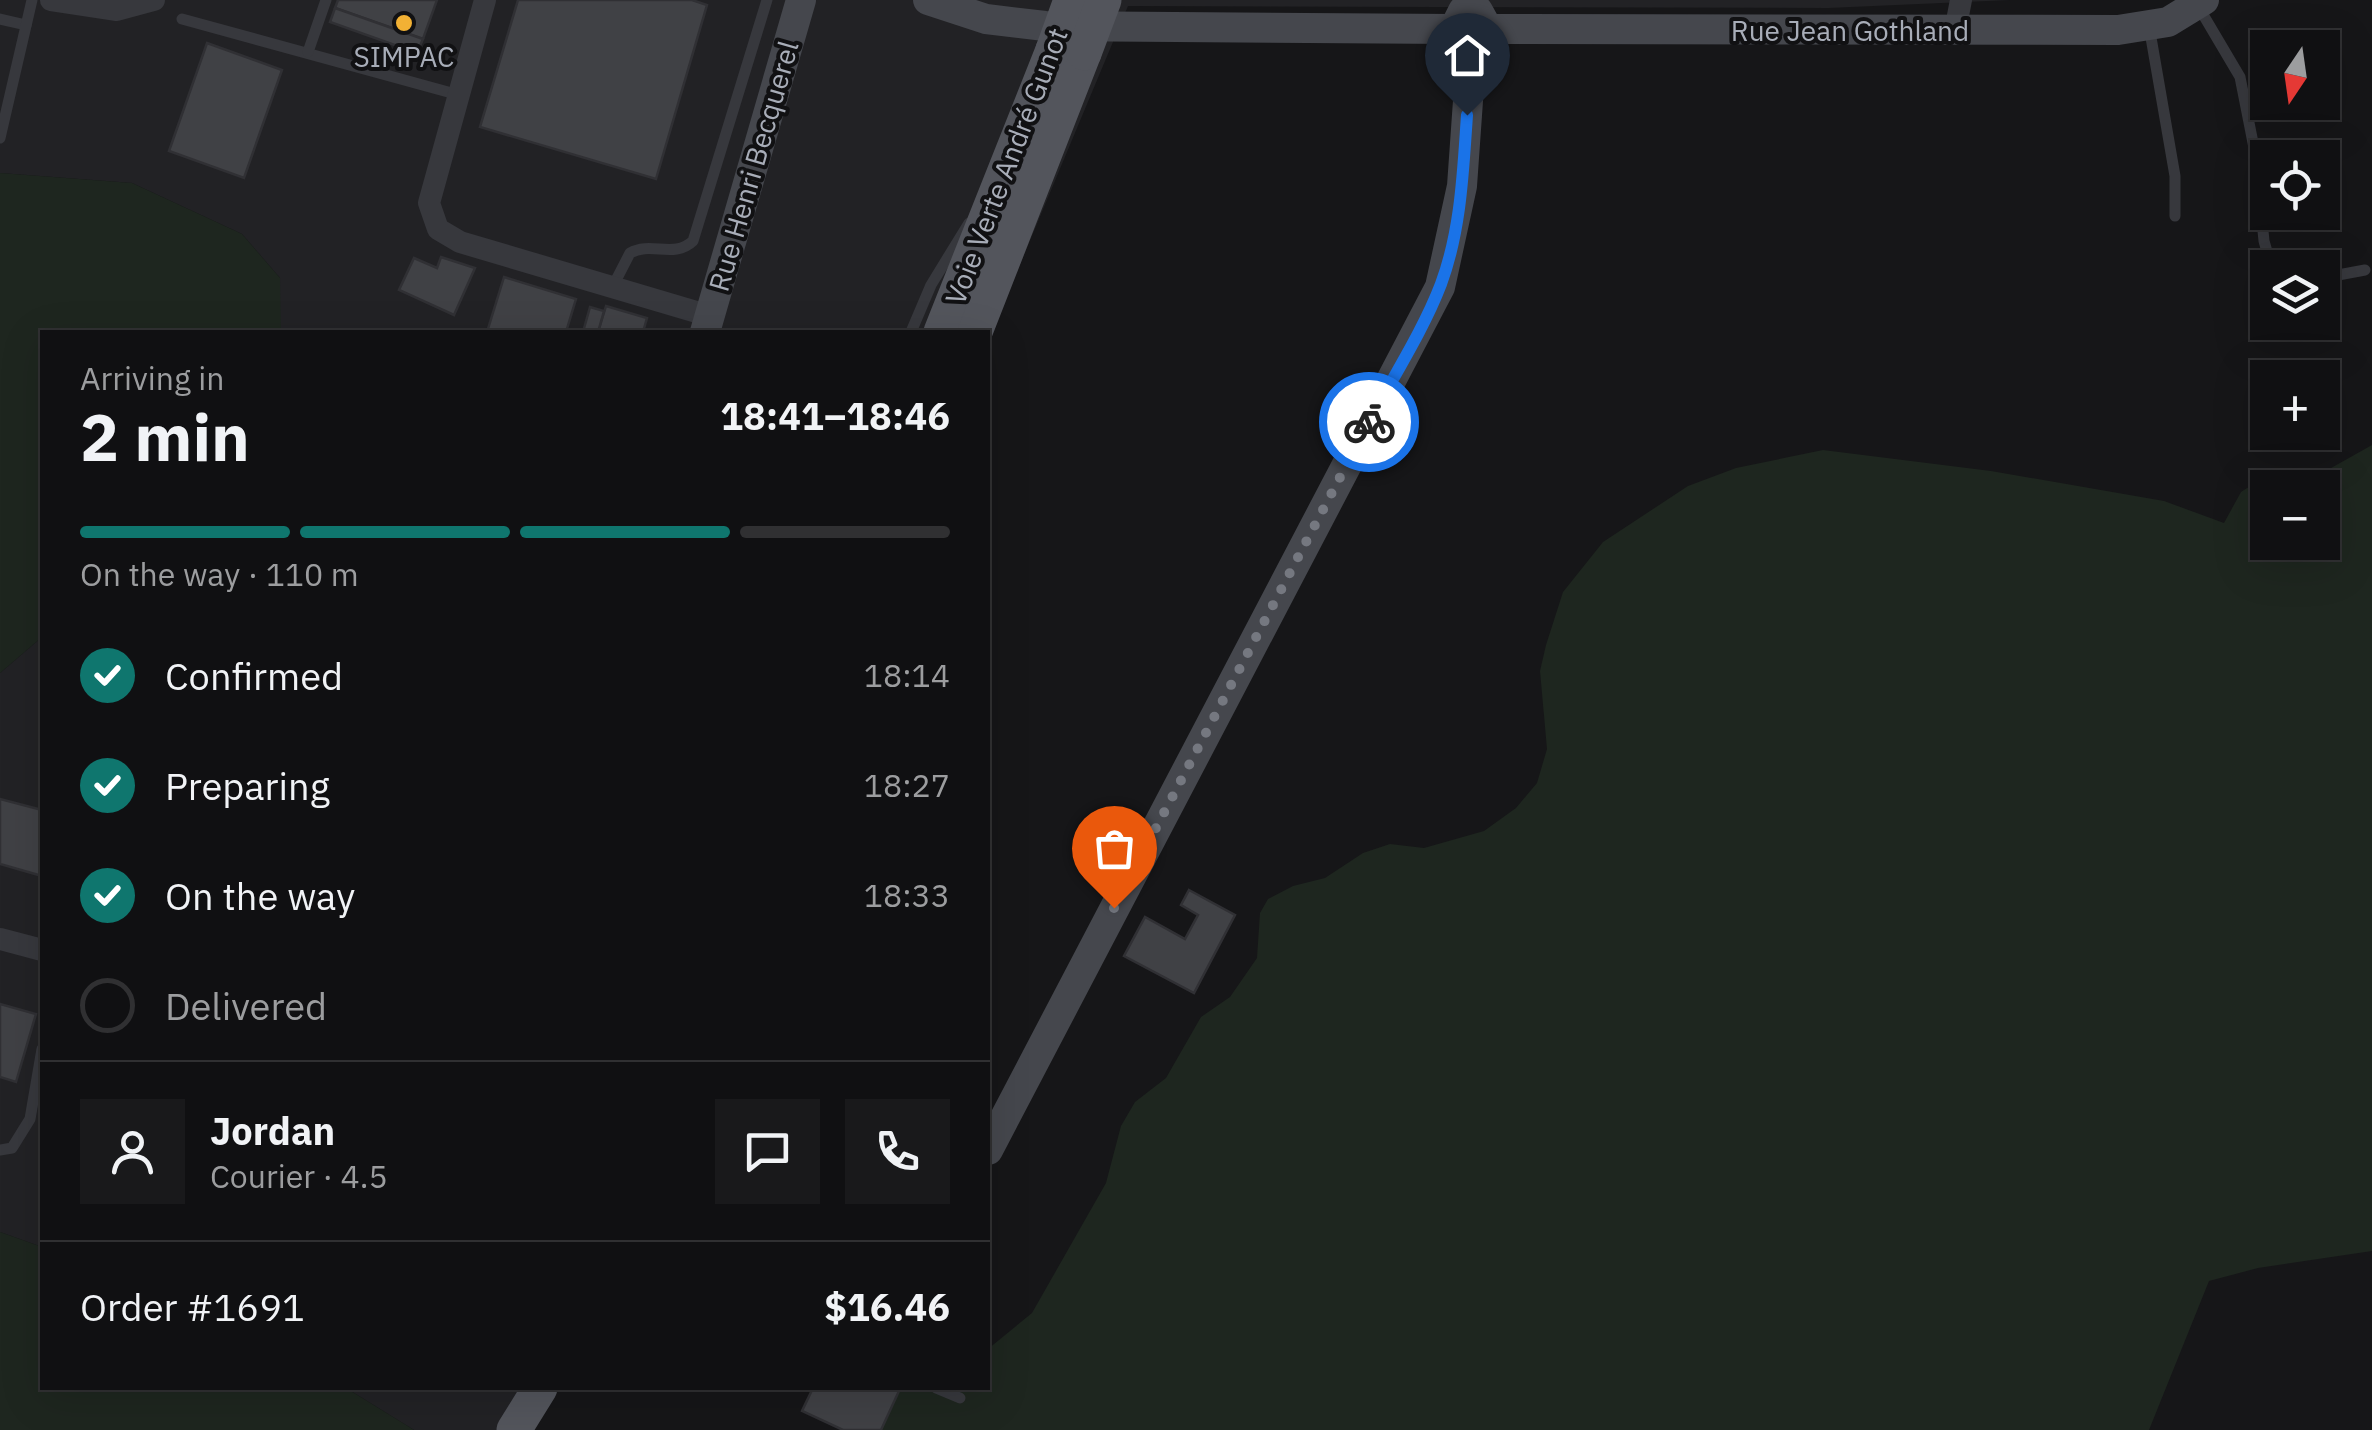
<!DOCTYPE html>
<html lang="en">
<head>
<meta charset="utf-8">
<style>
	:root { --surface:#101012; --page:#19191b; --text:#f1f3f6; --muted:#9c9d9f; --line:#303032; --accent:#0f766e }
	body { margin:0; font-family:"IBM Plex Sans",sans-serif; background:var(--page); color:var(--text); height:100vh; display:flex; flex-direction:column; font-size:38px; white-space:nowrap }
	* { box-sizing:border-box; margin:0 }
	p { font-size:32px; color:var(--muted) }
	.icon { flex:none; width:55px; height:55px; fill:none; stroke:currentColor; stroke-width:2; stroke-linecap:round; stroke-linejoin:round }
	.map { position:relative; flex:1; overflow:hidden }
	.details { position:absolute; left:40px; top:330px; width:950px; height:1060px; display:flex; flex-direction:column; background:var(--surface); border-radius:0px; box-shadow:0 10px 40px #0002,0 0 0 2px var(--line) }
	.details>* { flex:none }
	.needle { width:65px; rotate:193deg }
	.tools { position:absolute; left:2250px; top:30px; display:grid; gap:20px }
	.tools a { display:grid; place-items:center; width:90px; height:90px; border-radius:0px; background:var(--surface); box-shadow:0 10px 40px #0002,0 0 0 2px var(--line); font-size:50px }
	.pin { position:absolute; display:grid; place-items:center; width:85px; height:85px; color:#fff; margin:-102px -42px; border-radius:50% 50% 50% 0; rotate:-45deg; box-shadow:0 0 10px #0007 }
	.pin .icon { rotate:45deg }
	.courier { position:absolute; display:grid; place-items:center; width:100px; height:100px; margin:-50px; border:8px solid #1a73e8; border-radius:50%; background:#fff; color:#222; box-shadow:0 2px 12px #0007 }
	.summary em { font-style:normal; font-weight:700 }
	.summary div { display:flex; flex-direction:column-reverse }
	.summary { display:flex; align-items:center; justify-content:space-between; height:170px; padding:0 40px }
	h1 { font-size:65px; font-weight:700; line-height:75px }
	.bar { display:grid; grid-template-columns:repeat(4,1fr); gap:15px 10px; align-content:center; height:120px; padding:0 40px }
	.bar i { height:12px; border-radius:8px; background:var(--line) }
	.bar .on { background:var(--accent) }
	.bar p { grid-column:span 4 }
	.line { display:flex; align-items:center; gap:25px; padding:0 40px; border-top:2px solid var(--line) }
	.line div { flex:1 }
	.round { display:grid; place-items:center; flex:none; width:105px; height:105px; border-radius:0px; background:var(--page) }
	ol { padding:0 40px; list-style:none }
	li { display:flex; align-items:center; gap:30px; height:110px }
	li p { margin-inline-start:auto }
	li .icon { padding:10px; border-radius:50%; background:var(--accent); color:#fff; stroke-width:4 }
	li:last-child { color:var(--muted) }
	li i { width:55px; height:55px; border:5px solid var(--line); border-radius:50% }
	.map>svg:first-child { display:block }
	.built { fill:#222225 }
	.green { fill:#1e261f; fill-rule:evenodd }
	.building { fill:#404145; stroke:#303034; stroke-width:2.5 }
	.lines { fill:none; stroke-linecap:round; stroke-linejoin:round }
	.lane { stroke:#37383d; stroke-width:11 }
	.street { stroke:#37383d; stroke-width:22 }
	.secondary { stroke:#45474d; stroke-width:30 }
	.primary { stroke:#53555c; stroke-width:35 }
	.primary-bridge { stroke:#53555c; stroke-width:35 }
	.done { stroke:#757880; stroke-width:10; stroke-dasharray:0 18 }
	.route { stroke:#1a73e8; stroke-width:12 }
	.poi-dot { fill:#f2b134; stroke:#111113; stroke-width:4 }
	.labels { text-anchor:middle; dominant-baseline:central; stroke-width:8; stroke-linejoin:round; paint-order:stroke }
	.street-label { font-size:28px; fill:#a8adb8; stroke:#111113 }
	.poi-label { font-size:28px; fill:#a8adb8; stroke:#111113 }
</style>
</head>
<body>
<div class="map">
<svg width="2372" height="1430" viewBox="0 0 2372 1430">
	<rect width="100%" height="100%" fill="#161618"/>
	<g class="built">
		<path d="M0,0H2010L1828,8L1128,6L988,341V332H280V278L242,234L132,183L0,173Z"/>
		<path d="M42,637V1247L0,1232V673Z"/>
		<path d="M346,1388H551L533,1430H414Z"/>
	</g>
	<g class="green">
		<path d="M0,173L132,183L242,234L280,278L281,328L280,332H42V637L0,673Z"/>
		<path d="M2372,445V1251L2258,1268L2209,1281L2149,1430H881L899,1391L907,1388H988V1349L1032,1313L1106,1183L1121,1126L1135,1102L1166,1078L1201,1017L1230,997L1257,958L1260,913L1268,899L1293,886L1325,878L1363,853L1390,844L1424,848L1484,831L1516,808L1537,783L1547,749L1540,671L1546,645L1563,592L1603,542L1688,486L1736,468L1823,450L1991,471L2164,501L2224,523L2241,492L2263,478L2308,481ZM2268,488H2322V542H2268Z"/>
		<path d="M0,1232L42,1247V1388H346L414,1430H0Z"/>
	</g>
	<g class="building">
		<path d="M338,0H437L423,39L335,8Z"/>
		<path d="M518,0H692L707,5L656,179L480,127Z"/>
		<path d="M335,8L423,39L417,53L330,22Z"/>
		<path d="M207,43L282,70L244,178L169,151Z"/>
		<path d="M441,257L475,268L454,315L399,290L414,258L437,268Z"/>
		<path d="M504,277L576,299L566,332H487Z"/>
		<path d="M606,306L647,318L643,332H598Z"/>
		<path d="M590,307L604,311L598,332H583Z"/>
		<path d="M0,799L42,810V876L0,864Z"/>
		<path d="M1189,890L1235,915L1194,993L1124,956L1145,917L1185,939L1198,915L1181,905Z"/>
		<path d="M0,1004L36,1014L16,1082L0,1077Z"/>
		<path d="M813,1388H892L899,1391L881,1430H843L802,1411Z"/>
	</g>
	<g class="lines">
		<g class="lane">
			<path d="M2198,6L2240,77L2256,158L2264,241L2270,262L2276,268"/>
			<path d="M0,19L26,25"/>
			<path d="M182,19L459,95"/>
			<path d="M2149,26L2175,176V216"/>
			<path d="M308,52L326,0"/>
			<path d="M0,138L32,0"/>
			<path d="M2322,278L2365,270"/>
			<path d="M613,286L630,253C651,241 674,259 693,241L767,0"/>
			<path d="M911,332L931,285L969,223"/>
			<path d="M0,1150L12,1148L30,1119L42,1049"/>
			<path d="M936,1388L960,1398"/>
		</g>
		<g class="street">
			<path d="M51,0L117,10L154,0"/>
			<path d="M485,0L429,203L438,229L460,242L710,316"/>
			<path d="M1955,31L1961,0"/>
			<path d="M0,939L42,950"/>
		</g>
		<g class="secondary">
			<path d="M928,0L986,19L1045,26L1454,29"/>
			<path d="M1454,29L1463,11H1478L1488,29L1477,43"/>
			<path d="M1488,29L2118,30L2168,22L2204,0"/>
			<path d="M705,332L801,0"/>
			<path d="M988,1150L1440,287L1462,186L1472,44"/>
		</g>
		<g class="primary">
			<path d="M941,332L1053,50"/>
			<path d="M975,332L1084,53"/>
			<path d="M514,1430L540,1388"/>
		</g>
		<g class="primary-bridge">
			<path d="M1053,50L1071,0"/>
			<path d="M1084,53L1104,0"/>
		</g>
	</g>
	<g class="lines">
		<path class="done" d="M1114,908L1369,422"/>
		<path class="route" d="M1369,422C1393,377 1423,331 1441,284C1461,230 1463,172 1467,115"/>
	</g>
	<circle class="poi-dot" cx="404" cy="23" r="10"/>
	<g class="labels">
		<g class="street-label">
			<text x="1850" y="30">Rue Jean Gothland</text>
			<text transform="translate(753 166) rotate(-74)">Rue Henri Becquerel</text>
			<text transform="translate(1006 166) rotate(-69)">Voie Verte André Gunot</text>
		</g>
		<g class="poi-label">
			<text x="404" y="56">SIMPAC</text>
		</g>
	</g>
</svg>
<div class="tools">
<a><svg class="needle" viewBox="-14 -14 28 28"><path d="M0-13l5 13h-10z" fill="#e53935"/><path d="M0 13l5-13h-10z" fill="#9c9d9f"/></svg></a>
<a><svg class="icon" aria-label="locate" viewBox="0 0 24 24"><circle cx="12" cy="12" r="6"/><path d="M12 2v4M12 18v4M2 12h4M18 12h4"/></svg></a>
<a><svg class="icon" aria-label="layers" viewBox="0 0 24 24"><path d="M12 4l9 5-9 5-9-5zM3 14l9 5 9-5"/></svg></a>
<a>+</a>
<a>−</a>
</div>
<div class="pin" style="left:1114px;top:908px;background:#ea580c"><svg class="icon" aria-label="bag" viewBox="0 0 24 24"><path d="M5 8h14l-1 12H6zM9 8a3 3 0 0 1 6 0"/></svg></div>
<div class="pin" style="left:1467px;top:115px;background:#1f2937"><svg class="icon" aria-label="home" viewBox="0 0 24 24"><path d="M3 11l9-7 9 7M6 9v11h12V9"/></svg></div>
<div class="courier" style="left:1369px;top:422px"><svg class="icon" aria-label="bike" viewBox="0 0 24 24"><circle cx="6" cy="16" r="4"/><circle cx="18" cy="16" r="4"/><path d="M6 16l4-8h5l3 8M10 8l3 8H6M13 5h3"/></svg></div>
<section class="details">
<div class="summary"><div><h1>2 min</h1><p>Arriving in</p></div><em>18:41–18:46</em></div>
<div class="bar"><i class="on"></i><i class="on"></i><i class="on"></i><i></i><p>On the way · 110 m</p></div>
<ol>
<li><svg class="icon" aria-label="check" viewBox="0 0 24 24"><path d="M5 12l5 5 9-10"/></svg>Confirmed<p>18:14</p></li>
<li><svg class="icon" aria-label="check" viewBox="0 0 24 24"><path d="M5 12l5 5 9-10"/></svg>Preparing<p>18:27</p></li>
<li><svg class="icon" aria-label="check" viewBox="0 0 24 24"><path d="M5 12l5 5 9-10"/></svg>On the way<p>18:33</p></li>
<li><i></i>Delivered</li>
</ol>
<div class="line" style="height:180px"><a class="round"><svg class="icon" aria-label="person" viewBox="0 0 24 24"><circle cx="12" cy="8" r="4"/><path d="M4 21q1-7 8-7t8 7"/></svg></a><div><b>Jordan</b><p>Courier · 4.5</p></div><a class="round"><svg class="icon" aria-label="chat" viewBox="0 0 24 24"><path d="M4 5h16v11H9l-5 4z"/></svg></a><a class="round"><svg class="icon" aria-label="phone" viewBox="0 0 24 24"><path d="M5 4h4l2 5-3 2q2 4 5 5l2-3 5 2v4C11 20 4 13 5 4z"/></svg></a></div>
<div class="line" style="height:130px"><div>Order #1691</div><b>$16.46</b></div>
</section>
</div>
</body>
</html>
